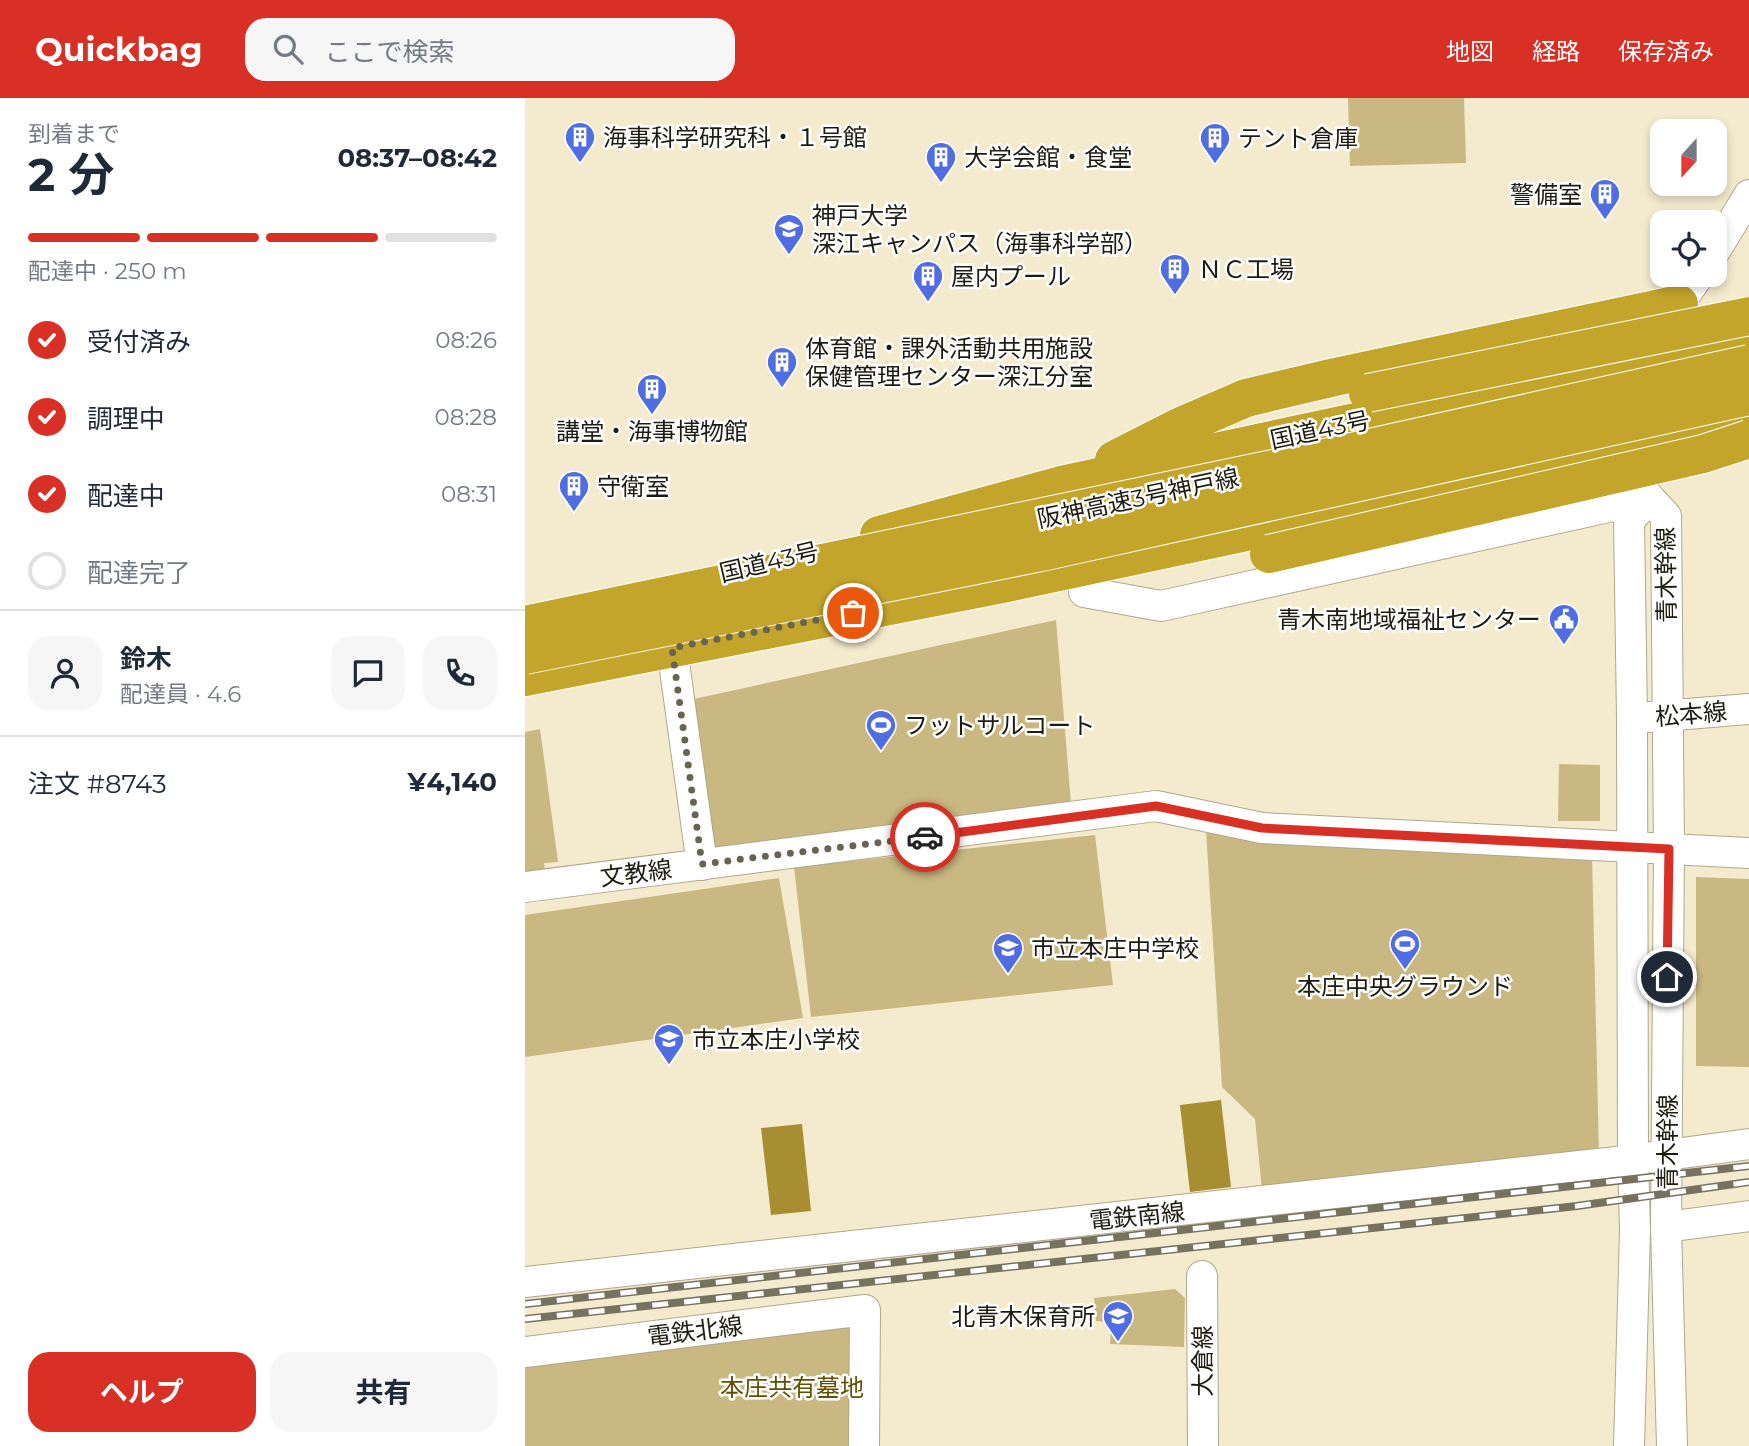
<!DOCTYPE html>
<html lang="ja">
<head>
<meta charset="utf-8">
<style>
	:root { --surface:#fff; --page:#f6f6f7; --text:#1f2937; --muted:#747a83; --line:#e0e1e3; --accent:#d93025 }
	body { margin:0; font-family:Montserrat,"Noto Sans JP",sans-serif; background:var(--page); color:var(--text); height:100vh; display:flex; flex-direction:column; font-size:26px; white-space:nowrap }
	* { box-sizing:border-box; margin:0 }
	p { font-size:23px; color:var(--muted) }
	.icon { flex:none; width:38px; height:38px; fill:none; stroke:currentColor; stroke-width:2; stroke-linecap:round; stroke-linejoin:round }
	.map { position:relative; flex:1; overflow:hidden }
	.details { display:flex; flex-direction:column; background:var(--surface); width:525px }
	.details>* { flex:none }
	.needle { width:46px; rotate:201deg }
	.tools { position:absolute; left:1125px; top:21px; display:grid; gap:14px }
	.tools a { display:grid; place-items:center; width:77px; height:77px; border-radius:14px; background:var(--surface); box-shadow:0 4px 10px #0003; font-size:35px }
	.pin { position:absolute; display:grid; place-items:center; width:60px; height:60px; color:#fff; margin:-30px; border:4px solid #fff; border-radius:50%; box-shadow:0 2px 7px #0007 }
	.courier { position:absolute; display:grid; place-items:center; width:70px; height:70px; margin:-35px; border:5px solid #d93025; border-radius:50%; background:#fff; color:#222; box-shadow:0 2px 9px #0007 }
	.overview em { font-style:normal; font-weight:700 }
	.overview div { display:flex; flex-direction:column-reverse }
	.overview { display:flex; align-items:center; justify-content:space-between; height:119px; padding:0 28px }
	h1 { font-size:46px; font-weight:700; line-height:52px }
	.bar { display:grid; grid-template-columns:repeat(4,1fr); gap:10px 7px; align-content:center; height:84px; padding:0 28px }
	.bar i { height:9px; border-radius:5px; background:var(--line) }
	.bar .on { background:var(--accent) }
	.bar p { grid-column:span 4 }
	.line { display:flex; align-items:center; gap:18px; padding:0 28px; border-top:2px solid var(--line) }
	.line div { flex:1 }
	.round { display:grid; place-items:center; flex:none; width:74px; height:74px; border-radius:21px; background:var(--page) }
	ol { padding:0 28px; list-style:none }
	li { display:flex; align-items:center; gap:21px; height:77px }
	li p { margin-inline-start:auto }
	li .icon { padding:7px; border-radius:50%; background:var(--accent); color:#fff; stroke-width:4 }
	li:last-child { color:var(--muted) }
	li i { width:38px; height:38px; border:4px solid var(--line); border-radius:50% }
	.button { display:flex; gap:14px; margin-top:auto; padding:14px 28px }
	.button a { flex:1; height:80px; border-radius:21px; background:var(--accent); color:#fff; font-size:28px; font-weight:700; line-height:80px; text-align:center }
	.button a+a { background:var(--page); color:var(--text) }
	header { display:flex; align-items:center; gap:42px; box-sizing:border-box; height:98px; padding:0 35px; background:var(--accent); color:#fff }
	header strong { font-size:33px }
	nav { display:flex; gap:38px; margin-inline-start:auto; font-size:24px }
	.search { width:490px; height:63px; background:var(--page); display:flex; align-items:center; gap:18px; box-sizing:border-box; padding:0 24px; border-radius:21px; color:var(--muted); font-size:26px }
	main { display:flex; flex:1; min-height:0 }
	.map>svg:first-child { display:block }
	.green { fill:#c9b881 }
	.water { fill:#a78e30 }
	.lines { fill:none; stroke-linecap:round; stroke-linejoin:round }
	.minor-casing { stroke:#b0a78c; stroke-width:32 }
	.highway-casing { stroke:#fff; stroke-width:40 }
	.minor { stroke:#fff; stroke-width:30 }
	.highway { stroke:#c4a52b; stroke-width:38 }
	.rail-casing { stroke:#77725f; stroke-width:8 }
	.rail { stroke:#fff; stroke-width:5; stroke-dasharray:16; stroke-linecap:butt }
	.highway-bridge-casing { stroke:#fff; stroke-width:40; stroke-linecap:butt }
	.highway-bridge { stroke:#c4a52b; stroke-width:38 }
	.done { stroke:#696452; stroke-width:7; stroke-dasharray:0 12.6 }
	.route { stroke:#d93025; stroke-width:9 }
	.labels { text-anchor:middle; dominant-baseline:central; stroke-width:5; stroke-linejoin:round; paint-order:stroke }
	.poi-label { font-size:24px; fill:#1e1b10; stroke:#fff; text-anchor:start }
	.street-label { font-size:24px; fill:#1e1b10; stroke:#fff }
	.park-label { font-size:24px; fill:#614f04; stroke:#fff }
</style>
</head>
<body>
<header>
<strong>Quickbag</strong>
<div class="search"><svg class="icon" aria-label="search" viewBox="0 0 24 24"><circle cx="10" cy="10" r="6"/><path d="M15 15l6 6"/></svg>ここで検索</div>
<nav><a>地図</a><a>経路</a><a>保存済み</a></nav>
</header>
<main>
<section class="details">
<div class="overview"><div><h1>2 分</h1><p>到着まで</p></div><em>08:37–08:42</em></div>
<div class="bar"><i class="on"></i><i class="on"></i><i class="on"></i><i></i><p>配達中 · 250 m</p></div>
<ol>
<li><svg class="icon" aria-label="check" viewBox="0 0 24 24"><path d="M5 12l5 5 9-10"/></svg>受付済み<p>08:26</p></li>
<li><svg class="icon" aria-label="check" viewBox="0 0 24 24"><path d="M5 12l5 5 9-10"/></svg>調理中<p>08:28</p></li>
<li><svg class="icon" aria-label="check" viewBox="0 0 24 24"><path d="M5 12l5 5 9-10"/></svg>配達中<p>08:31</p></li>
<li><i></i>配達完了</li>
</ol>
<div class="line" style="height:126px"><a class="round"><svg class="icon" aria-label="person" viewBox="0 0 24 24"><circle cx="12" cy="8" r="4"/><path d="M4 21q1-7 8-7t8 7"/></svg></a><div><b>鈴木</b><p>配達員 · 4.6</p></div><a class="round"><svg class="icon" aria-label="chat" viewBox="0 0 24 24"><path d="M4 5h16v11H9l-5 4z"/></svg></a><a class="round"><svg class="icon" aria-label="phone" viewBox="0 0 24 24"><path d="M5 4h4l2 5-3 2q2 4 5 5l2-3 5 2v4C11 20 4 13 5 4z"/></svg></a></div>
<div class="line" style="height:91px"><div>注文 #8743</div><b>¥4,140</b></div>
<div class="button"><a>ヘルプ</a><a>共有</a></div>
</section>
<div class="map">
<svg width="1224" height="1348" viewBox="0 0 1224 1348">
	<rect width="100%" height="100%" fill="#f4ebce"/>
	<g class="green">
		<path d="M823,0H939L941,65L825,68Z"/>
		<path d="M531,522L546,706L182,751L164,602Z"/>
		<path d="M15,631L33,764L19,765L20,772L0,775V634Z"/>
		<path d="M1034,666L1075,667V723H1033Z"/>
		<path d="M681,732L1067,757L1074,1057L737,1092L730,1021L697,989Z"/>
		<path d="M570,737L588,887L286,919L269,769Z"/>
		<path d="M1171,779L1224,781V969L1171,968Z"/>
		<path d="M254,780L278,920L0,959V817Z"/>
		<path d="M650,1191L660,1200L659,1249L585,1246L586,1224L571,1223L569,1200Z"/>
		<path d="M327,1223V1348H0V1260Z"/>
	</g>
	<g class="water">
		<path d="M696,1002L706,1089L665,1094L655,1007Z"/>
		<path d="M277,1026L286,1113L246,1117L236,1030Z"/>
	</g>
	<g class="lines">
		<g class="minor-casing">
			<g id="minor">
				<path d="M1190,153L1224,97"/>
				<path d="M1146,227L1154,206L1174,177"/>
				<path d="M1124,400L1141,418L1144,751L1141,1129L1147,1348"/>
				<path d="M559,494L636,508L1124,400"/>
				<path d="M147,550L177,767"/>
				<path d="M1125,619L1224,611"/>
				<path d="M0,789L631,708L737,730L1224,755"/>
				<path d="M1141,1129L1224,1118"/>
				<path d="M677,1178L678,1348"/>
				<path d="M0,1184L1082,1065L1224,1046"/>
				<path d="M0,1254L340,1212L339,1348"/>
				<path d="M1104,1348L1110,1132L1108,1062L1107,620L1104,423L1124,400"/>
			</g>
		</g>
		<g class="highway-casing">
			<g id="highway">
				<path d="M589,362L654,329L721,300L810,279L1154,206"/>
				<path d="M354,437L540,386L1224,240"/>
				<path d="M0,579L482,485L1124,348L1224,322"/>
			</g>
		</g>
		<use href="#minor" class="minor"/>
		<use href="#highway" class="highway"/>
		<g class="rail-casing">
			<g id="rail">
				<path d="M0,1206L1224,1068"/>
				<path d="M0,1221L1052,1108L1224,1084"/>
			</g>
		</g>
		<use href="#rail" class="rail"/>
		<g class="highway-bridge-casing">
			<g id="highway-bridge">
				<path d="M843,295L1224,218"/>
				<path d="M744,456L1178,356L1224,341"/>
				<path d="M0,527L772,366L1224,266"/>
				<path d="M0,557L521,453L1224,298"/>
			</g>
		</g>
		<use href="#highway-bridge" class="highway-bridge"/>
	</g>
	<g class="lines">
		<path class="done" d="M328,515L147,550L177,766L400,739"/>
		<path class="route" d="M400,739L631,708L737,730L1144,751L1142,879"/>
	</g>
	<defs>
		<g id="building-pin" transform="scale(1.575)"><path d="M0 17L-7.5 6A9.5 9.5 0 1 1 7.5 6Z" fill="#516de2" stroke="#fff"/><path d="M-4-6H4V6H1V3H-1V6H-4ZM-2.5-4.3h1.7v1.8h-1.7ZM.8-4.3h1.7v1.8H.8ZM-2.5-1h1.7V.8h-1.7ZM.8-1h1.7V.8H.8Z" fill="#fff"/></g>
		<g id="university-pin" transform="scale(1.575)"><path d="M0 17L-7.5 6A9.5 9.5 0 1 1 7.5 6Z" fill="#516de2" stroke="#fff"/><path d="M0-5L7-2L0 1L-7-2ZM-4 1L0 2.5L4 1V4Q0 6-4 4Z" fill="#fff"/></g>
		<g id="civic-pin" transform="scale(1.575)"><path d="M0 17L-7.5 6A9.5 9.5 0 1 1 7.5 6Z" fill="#516de2" stroke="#fff"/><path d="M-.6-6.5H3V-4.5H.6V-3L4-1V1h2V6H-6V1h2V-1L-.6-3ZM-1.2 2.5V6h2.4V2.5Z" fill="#fff"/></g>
		<g id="stadium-pin" transform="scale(1.575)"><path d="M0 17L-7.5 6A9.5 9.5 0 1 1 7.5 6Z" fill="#516de2" stroke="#fff"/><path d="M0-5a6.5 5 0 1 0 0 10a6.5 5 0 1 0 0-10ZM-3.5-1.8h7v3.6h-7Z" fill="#fff"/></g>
		<g id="school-pin" transform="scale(1.575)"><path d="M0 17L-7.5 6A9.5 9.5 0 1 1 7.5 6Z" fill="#516de2" stroke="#fff"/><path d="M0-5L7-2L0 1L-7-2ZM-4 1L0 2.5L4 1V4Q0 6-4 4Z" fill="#fff"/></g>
	</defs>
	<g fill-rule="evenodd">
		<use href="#building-pin" x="55" y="39"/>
		<use href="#building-pin" x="690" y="40"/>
		<use href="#building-pin" x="416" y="59"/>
		<use href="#building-pin" x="1080" y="96"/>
		<use href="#university-pin" x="264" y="131"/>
		<use href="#building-pin" x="650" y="171"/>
		<use href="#building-pin" x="403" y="178"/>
		<use href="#building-pin" x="257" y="264"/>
		<use href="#building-pin" x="127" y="291"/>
		<use href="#building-pin" x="49" y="388"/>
		<use href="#civic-pin" x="1039" y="521"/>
		<use href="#stadium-pin" x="356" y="627"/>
		<use href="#stadium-pin" x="880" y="846"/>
		<use href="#school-pin" x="483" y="850"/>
		<use href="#school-pin" x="144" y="941"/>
		<use href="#school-pin" x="593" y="1218"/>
	</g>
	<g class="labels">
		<g class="poi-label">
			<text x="78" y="39">海事科学研究科・１号館</text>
			<text x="713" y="40">テント倉庫</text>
			<text x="439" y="59">大学会館・食堂</text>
			<text x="1057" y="96" text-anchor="end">警備室</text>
			<text x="287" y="117">神戸大学<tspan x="287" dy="28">深江キャンパス（海事科学部）</tspan></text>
			<text x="673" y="171">ＮＣ工場</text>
			<text x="426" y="178">屋内プール</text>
			<text x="280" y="250">体育館・課外活動共用施設<tspan x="280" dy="28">保健管理センター深江分室</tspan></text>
			<text x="127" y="333" text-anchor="middle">講堂・海事博物館</text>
			<text x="72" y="388">守衛室</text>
			<text x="1016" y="521" text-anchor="end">青木南地域福祉センター</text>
			<text x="379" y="627">フットサルコート</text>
			<text x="506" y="850">市立本庄中学校</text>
			<text x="880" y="888" text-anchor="middle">本庄中央グラウンド</text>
			<text x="167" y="941">市立本庄小学校</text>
			<text x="570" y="1218" text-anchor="end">北青木保育所</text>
		</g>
		<g class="street-label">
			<text transform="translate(795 332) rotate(-12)">国道43号</text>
			<text transform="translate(613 400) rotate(-12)">阪神高速3号神戸線</text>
			<text transform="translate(244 464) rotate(-13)">国道43号</text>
			<text transform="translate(1141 477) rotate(-91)">青木幹線</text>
			<text transform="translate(1166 616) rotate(-5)">松本線</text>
			<text transform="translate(111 775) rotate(-7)">文教線</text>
			<text transform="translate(1142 1044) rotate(-90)">青木幹線</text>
			<text transform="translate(612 1118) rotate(-6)">電鉄南線</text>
			<text transform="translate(170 1233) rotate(-7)">電鉄北線</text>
			<text transform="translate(677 1263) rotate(-90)">大倉線</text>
		</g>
		<g class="park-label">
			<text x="267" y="1289">本庄共有墓地</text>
		</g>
	</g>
</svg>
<div class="tools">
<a><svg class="needle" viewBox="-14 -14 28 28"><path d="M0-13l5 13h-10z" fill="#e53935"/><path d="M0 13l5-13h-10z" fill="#747a83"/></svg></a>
<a><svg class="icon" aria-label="locate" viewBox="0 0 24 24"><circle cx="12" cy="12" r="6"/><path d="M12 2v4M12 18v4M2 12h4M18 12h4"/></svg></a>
</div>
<div class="pin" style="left:328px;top:515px;background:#ea580c"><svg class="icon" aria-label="bag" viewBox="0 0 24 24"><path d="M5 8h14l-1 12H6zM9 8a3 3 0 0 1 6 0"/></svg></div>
<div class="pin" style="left:1142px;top:879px;background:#1f2937"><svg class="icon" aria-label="home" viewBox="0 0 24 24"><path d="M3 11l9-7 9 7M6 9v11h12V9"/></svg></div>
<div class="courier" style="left:400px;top:739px"><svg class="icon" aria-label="car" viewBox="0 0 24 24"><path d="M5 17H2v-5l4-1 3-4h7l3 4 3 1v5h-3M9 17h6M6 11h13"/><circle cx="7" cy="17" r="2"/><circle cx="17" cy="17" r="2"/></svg></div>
</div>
</main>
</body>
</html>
